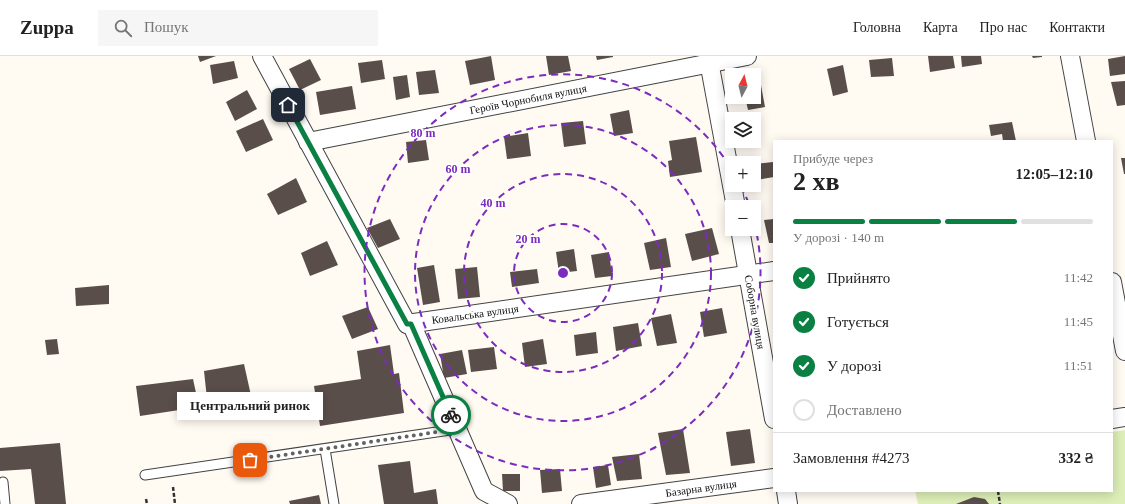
<!DOCTYPE html>
<html lang="uk">
<head>
<meta charset="utf-8">
<style>
	:root { --surface:#fff; --page:#f6f6f6; --text:#222; --muted:#767676; --line:#e0e0e0; --accent:#0b8043 }
	body { margin:0; font-family:"Times New Roman",serif; background:var(--page); color:var(--text); height:100vh; display:flex; flex-direction:column; font-size:15px; white-space:nowrap }
	* { box-sizing:border-box; margin:0 }
	p { font-size:13px; color:var(--muted) }
	.icon { flex:none; width:22px; height:22px; fill:none; stroke:currentColor; stroke-width:2; stroke-linecap:round; stroke-linejoin:round }
	.map { position:relative; flex:1; overflow:hidden }
	.details { position:absolute; left:773px; top:84px; width:340px; height:352px; display:flex; flex-direction:column; background:var(--surface); border-radius:0px; box-shadow:0 2px 10px #0003 }
	.details>* { flex:none }
	.needle { width:26px; rotate:7deg }
	.controls { position:absolute; left:725px; top:12px; display:grid; gap:8px }
	.controls a { display:grid; place-items:center; width:36px; height:36px; border-radius:0px; background:var(--surface); box-shadow:0 2px 10px #0003; font-size:20px }
	.pin { position:absolute; display:grid; place-items:center; width:34px; height:34px; color:#fff; margin:-17px; border-radius:8px; box-shadow:0 2px 6px #0006 }
	.courier { position:absolute; display:grid; place-items:center; width:40px; height:40px; margin:-20px; border:3px solid #0b8043; border-radius:50%; background:#fff; color:#222; box-shadow:0 1px 5px #0007 }
	.bubble { position:absolute; height:28px; border-radius:0px; background:var(--surface); box-shadow:0 2px 10px #0003; font-size:13px; font-weight:800; line-height:28px; text-align:center }
	.overview em { font-style:normal; font-weight:800 }
	.overview div { display:flex; flex-direction:column-reverse }
	.overview { display:flex; align-items:center; justify-content:space-between; height:68px; padding:0 20px }
	h1 { font-size:26px; font-weight:800; line-height:30px }
	.bar { display:grid; grid-template-columns:repeat(4,1fr); gap:6px 4px; align-content:center; height:48px; padding:0 20px }
	.bar i { height:5px; border-radius:3px; background:var(--line) }
	.bar .selected { background:var(--accent) }
	.bar p { grid-column:span 4 }
	.line { display:flex; align-items:center; gap:10px; padding:0 20px; border-top:1px solid var(--line) }
	.line div { flex:1 }
	ol { padding:0 20px; list-style:none }
	li { display:flex; align-items:center; gap:12px; height:44px }
	li p { margin-inline-start:auto }
	li .icon { padding:4px; border-radius:50%; background:var(--accent); color:#fff; stroke-width:4 }
	li:last-child { color:var(--muted) }
	li i { width:22px; height:22px; border:2px solid var(--line); border-radius:50% }
	header { display:flex; align-items:center; gap:24px; box-sizing:border-box; height:56px; padding:0 20px; background:var(--surface); border-bottom:1px solid var(--line) }
	header strong { font-size:19px }
	nav { display:flex; gap:22px; margin-inline-start:auto; font-size:14px }
	.search { width:280px; height:36px; background:var(--page); display:flex; align-items:center; gap:10px; box-sizing:border-box; padding:0 14px; border-radius:0px; color:var(--muted); font-size:15px }
	.map>svg:first-child { display:block }
	.green { fill:#ddeeb8 }
	.building { fill:#5a4e4b }
	.lines { fill:none; stroke-linecap:round; stroke-linejoin:round }
	.service-casing { stroke:#434343; stroke-width:11 }
	.minor-casing { stroke:#434343; stroke-width:20 }
	.path { stroke:#323232; stroke-width:2.5; stroke-dasharray:4 2; stroke-linecap:butt }
	.service { stroke:#fff; stroke-width:9 }
	.minor { stroke:#fff; stroke-width:18 }
	.done { stroke:#64625f; stroke-width:4; stroke-dasharray:0 7.2 }
	.route { stroke:#0b8043; stroke-width:5 }
	.ring { fill:none; stroke:#7b2cbf; stroke-width:2; stroke-dasharray:7 5 }
	.labels { text-anchor:middle; dominant-baseline:central; stroke-width:4; stroke-linejoin:round; paint-order:stroke }
	.street-label { font-size:11px; fill:#101010; stroke:#fff }
	.centre { fill:#7b2cbf; stroke:#fff; stroke-width:2 }
	.ring-label { font-size:12px; text-anchor:middle; font-weight:bold; fill:#7b2cbf; stroke:#fff; stroke-width:4; stroke-linejoin:round; paint-order:stroke }
</style>
</head>
<body>
<header>
<strong>Zuppa</strong>
<div class="search"><svg class="icon" aria-label="search" viewBox="0 0 24 24"><circle cx="10" cy="10" r="6"/><path d="M15 15l6 6"/></svg>Пошук</div>
<nav><a>Головна</a><a>Карта</a><a>Про нас</a><a>Контакти</a></nav>
</header>
<div class="map">
<svg width="1125" height="448" viewBox="0 0 1125 448">
	<rect width="100%" height="100%" fill="#fffbf3"/>
	<path class="green" d="M1125,374V448H918L915,435H1112V376Z"/>
	<g class="building">
		<path d="M198,0H216L200,6Z"/>
		<path d="M491,0L495,24L470,29L465,5Z"/>
		<path d="M546,0H568L571,15L549,19Z"/>
		<path d="M596,0H613V1L597,4Z"/>
		<path d="M928,0H953L955,12L930,16Z"/>
		<path d="M961,0H981L982,8L962,11Z"/>
		<path d="M1032,0H1042V1L1033,2Z"/>
		<path d="M1125,0V18L1110,20L1108,3Z"/>
		<path d="M892,2L894,20L871,21L869,4Z"/>
		<path d="M310,3L321,24L300,34L289,13Z"/>
		<path d="M382,4L385,23L361,27L358,7Z"/>
		<path d="M234,5L238,22L213,28L210,9Z"/>
		<path d="M843,9L848,36L833,40L827,13Z"/>
		<path d="M435,14L439,37L419,39L416,16Z"/>
		<path d="M407,19L410,41L396,44L393,21Z"/>
		<path d="M760,24L765,51L748,54L745,41H754V25Z"/>
		<path d="M1125,25V49L1117,50L1111,26Z"/>
		<path d="M352,30L356,53L320,59L316,36Z"/>
		<path d="M247,34L257,53L235,65L226,46Z"/>
		<path d="M629,54L633,77L614,80L610,58Z"/>
		<path d="M263,63L273,84L246,96L236,75Z"/>
		<path d="M583,65L586,88L564,91L561,67Z"/>
		<path d="M1012,66L1016,85H1003L1002,78L991,80L989,69Z"/>
		<path d="M528,77L531,100L507,103L504,81Z"/>
		<path d="M696,81L702,116L670,121L668,105L672,104L669,85Z"/>
		<path d="M426,84L429,104L408,107L406,86Z"/>
		<path d="M1121,102H1125V118H1124Z"/>
		<path d="M773,106L774,121L756,124L754,108Z"/>
		<path d="M296,122L307,146L278,159L267,138Z"/>
		<path d="M390,163L400,183L378,192L367,172Z"/>
		<path d="M774,163V187H769L764,164Z"/>
		<path d="M712,172L719,198L692,205L685,178Z"/>
		<path d="M666,182L671,211L650,214L644,187Z"/>
		<path d="M327,185L338,209L310,220L301,197Z"/>
		<path d="M574,193L577,215L559,217L556,196Z"/>
		<path d="M609,196L612,220L595,222L591,199Z"/>
		<path d="M434,209L440,246L423,249L417,212Z"/>
		<path d="M477,211L480,241L458,243L455,213Z"/>
		<path d="M537,213L539,227L512,231L510,216Z"/>
		<path d="M109,229V248L76,250L75,232Z"/>
		<path d="M368,251L378,273L352,283L342,260Z"/>
		<path d="M722,252L727,277L704,281L700,256Z"/>
		<path d="M671,258L677,287L657,290L651,262Z"/>
		<path d="M638,267L642,290L616,295L613,271Z"/>
		<path d="M596,276L598,297L576,300L574,279Z"/>
		<path d="M57,283L59,298L47,299L45,284Z"/>
		<path d="M543,283L547,308L525,311L522,287Z"/>
		<path d="M390,289L394,318L399,317L404,357L320,370L314,330L361,323L357,295Z"/>
		<path d="M494,291L497,313L471,316L468,294Z"/>
		<path d="M462,294L467,318L444,322L440,298Z"/>
		<path d="M244,308L252,344L208,352L204,315Z"/>
		<path d="M193,323L199,351L140,360L136,330Z"/>
		<path d="M683,373L690,417L666,419L658,377Z"/>
		<path d="M750,373L755,407L731,410L726,376Z"/>
		<path d="M60,387L66,448H35L31,413L0,415V392Z"/>
		<path d="M639,398L642,423L617,425L612,401Z"/>
		<path d="M410,405L414,437L436,433L438,448H384L378,409Z"/>
		<path d="M608,409L611,429L596,432L593,411Z"/>
		<path d="M560,413L562,435L542,437L540,414Z"/>
		<path d="M502,418H520V435H503Z"/>
		<path d="M319,439L321,448H290L289,445Z"/>
		<path d="M974,441L985,443L989,448H956Z"/>
	</g>
	<g class="lines">
		<g class="service-casing">
			<g id="service">
				<path d="M325,393L334,448"/>
				<path d="M145,419L457,373"/>
				<path d="M3,426L5,448"/>
			</g>
		</g>
		<g class="minor-casing">
			<g id="minor">
				<path d="M262,0L407,268L774,215"/>
				<path d="M708,0L736,151"/>
				<path d="M1070,0L1086,85"/>
				<path d="M308,86L747,0"/>
				<path d="M740,173L774,363"/>
				<path d="M1112,226L1125,295"/>
				<path d="M411,267L484,435L508,448"/>
				<path d="M1112,363L1125,361"/>
				<path d="M786,435L788,448"/>
				<path d="M581,448L774,422"/>
			</g>
		</g>
		<g class="path">
			<path d="M173,431L175,448"/>
			<path d="M998,435L1000,448"/>
			<path d="M146,443L147,448"/>
		</g>
		<use href="#service" class="service"/>
		<use href="#minor" class="minor"/>
	</g>
	<g class="lines">
		<path class="done" d="M250,404L457,373L451,359"/>
		<path class="route" d="M288,49L407,268H411L451,359"/>
	</g>
	<g class="ring">
		<circle cx="563" cy="217" r="49"/>
		<circle cx="563" cy="217" r="99"/>
		<circle cx="563" cy="217" r="148"/>
		<path d="M741 130A198 198 0 0 1 750 151M754 166A198 198 0 1 1 732 114"/>
	</g>
	<g class="labels">
		<g class="street-label">
			<text transform="translate(528 43) rotate(-11)">Героїв Чорнобиля вулиця</text>
			<text transform="translate(755 256) rotate(80)">Соборна вулиця</text>
			<text transform="translate(475 258) rotate(-8)">Ковальська вулиця</text>
			<text transform="translate(701 432) rotate(-8)">Базарна вулиця</text>
		</g>
	</g>
	<circle cx="563" cy="217" r="6" class="centre"/>
	<g class="ring-label">
		<text x="423" y="81">80 m</text>
		<text x="458" y="117">60 m</text>
		<text x="493" y="151">40 m</text>
		<text x="528" y="187">20 m</text>
	</g>
</svg>
<div class="controls">
<a><svg class="needle" viewBox="-14 -14 28 28"><path d="M0-13l5 13h-10z" fill="#e53935"/><path d="M0 13l5-13h-10z" fill="#767676"/></svg></a>
<a><svg class="icon" aria-label="layers" viewBox="0 0 24 24"><path d="M12 4l9 5-9 5-9-5zM3 14l9 5 9-5"/></svg></a>
<a>+</a>
<a>−</a>
</div>
<div class="pin" style="left:250px;top:404px;background:#ea580c"><svg class="icon" aria-label="bag" viewBox="0 0 24 24"><path d="M5 8h14l-1 12H6zM9 8a3 3 0 0 1 6 0"/></svg></div>
<div class="pin" style="left:288px;top:49px;background:#1f2937"><svg class="icon" aria-label="home" viewBox="0 0 24 24"><path d="M3 11l9-7 9 7M6 9v11h12V9"/></svg></div>
<div class="courier" style="left:451px;top:359px"><svg class="icon" aria-label="bike" viewBox="0 0 24 24"><circle cx="6" cy="16" r="4"/><circle cx="18" cy="16" r="4"/><path d="M6 16l4-8h5l3 8M10 8l3 8H6M13 5h3"/></svg></div>
<div class="bubble" style="left:177px;top:336px;width:146px">Центральний ринок</div>
<section class="details">
<div class="overview"><div><h1>2 хв</h1><p>Прибуде через</p></div><em>12:05–12:10</em></div>
<div class="bar"><i class="selected"></i><i class="selected"></i><i class="selected"></i><i></i><p>У дорозі · 140 m</p></div>
<ol>
<li><svg class="icon" aria-label="check" viewBox="0 0 24 24"><path d="M5 12l5 5 9-10"/></svg>Прийнято<p>11:42</p></li>
<li><svg class="icon" aria-label="check" viewBox="0 0 24 24"><path d="M5 12l5 5 9-10"/></svg>Готується<p>11:45</p></li>
<li><svg class="icon" aria-label="check" viewBox="0 0 24 24"><path d="M5 12l5 5 9-10"/></svg>У дорозі<p>11:51</p></li>
<li><i></i>Доставлено</li>
</ol>
<div class="line" style="height:52px"><div>Замовлення #4273</div><b>332 ₴</b></div>
</section>
</div>
</body>
</html>
